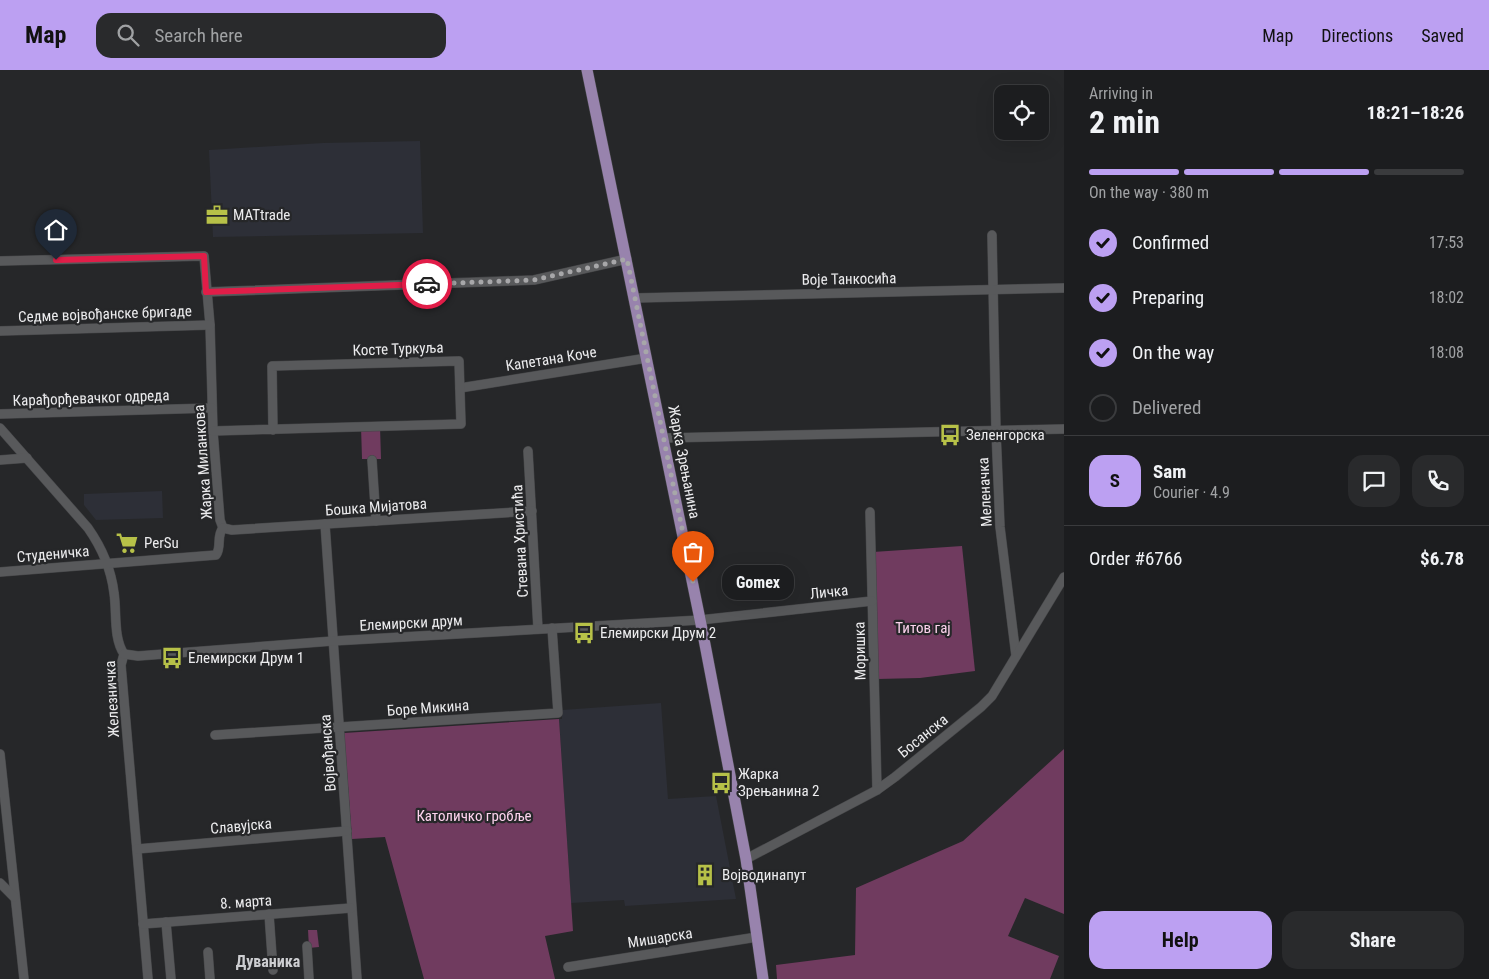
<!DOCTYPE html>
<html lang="en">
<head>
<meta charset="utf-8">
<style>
	:root { --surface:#1c1d1f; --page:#292a2c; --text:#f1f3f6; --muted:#a0a2a4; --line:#3a3b3d; --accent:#bca0f2 }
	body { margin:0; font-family:"Roboto Condensed",sans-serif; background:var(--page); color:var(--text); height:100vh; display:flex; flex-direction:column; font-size:19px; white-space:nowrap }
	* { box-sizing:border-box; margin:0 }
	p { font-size:16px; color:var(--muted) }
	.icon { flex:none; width:28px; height:28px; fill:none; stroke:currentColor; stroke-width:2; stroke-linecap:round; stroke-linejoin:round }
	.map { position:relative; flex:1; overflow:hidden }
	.drawer { display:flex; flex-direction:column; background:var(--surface); width:425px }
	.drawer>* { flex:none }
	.controls { position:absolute; left:994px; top:15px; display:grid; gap:10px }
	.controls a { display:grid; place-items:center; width:55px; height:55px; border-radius:10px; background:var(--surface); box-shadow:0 5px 20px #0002,0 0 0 1px var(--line); font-size:25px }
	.pin { position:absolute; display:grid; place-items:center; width:42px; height:42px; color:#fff; margin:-51px -21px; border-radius:50% 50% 50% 0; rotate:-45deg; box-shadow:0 0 5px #0007 }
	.pin .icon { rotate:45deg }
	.courier { position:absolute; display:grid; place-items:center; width:50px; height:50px; margin:-25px; border:4px solid #e11d48; border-radius:50%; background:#fff; color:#222; box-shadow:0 1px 6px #0007 }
	.bubble { position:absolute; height:35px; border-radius:15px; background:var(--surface); box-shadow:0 5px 20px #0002,0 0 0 1px var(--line); font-size:16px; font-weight:700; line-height:35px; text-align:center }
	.summary em { font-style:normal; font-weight:700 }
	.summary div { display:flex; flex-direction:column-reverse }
	.summary { display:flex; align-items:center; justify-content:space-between; height:85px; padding:0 25px }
	h1 { font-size:32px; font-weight:700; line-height:38px }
	.bar { display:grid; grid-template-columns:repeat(4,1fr); gap:8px 5px; align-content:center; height:60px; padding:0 25px }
	.bar i { height:6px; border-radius:4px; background:var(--line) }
	.bar .active { background:var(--accent) }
	.bar p { grid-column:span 4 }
	.line { display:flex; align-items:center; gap:12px; padding:0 25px; border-top:1px solid var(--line) }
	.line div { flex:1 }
	.round { display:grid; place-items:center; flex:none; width:52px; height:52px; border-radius:15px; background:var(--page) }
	ol { padding:0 25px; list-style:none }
	li { display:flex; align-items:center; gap:15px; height:55px }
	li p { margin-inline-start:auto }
	li .icon { padding:5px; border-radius:50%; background:var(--accent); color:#111; stroke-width:4 }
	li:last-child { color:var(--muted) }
	li i { width:28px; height:28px; border:2px solid var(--line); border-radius:50% }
	.button { display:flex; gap:10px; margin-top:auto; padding:10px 25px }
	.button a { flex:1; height:58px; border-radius:15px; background:var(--accent); color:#111; font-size:20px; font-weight:700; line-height:58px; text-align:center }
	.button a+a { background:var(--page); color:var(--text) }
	header { display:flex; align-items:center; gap:30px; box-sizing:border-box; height:70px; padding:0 25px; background:var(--accent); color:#111 }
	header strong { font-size:24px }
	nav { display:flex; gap:28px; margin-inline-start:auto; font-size:18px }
	.search { width:350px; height:45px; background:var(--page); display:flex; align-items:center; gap:12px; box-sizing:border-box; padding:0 18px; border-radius:15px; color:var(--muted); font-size:19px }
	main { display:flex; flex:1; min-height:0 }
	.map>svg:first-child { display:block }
	.built { fill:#2d2f37 }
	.green { fill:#703b5f }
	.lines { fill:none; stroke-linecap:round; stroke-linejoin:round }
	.minor-casing { stroke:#444547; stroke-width:10 }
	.major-casing { stroke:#444547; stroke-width:12 }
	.minor { stroke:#58595b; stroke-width:9 }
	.major { stroke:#9883ad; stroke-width:11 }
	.done { stroke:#a7a7a9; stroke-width:5; stroke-dasharray:0 9 }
	.route { stroke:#e11d48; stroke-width:6 }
	.labels { text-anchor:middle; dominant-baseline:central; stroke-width:4.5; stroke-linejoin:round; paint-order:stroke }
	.poi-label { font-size:15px; fill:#ececee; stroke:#262729; text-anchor:start }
	.street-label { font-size:15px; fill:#ececee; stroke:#262729 }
	.park-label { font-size:15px; fill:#fdd3ed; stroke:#262729 }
	.neighbourhood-label { font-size:16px; font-weight:bold; fill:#cdced1; stroke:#262729 }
</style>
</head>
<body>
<header>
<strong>Map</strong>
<div class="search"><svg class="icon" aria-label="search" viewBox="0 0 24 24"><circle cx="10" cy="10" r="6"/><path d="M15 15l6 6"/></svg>Search here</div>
<nav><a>Map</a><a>Directions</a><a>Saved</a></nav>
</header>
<main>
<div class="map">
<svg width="1064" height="909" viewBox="0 0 1064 909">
	<rect width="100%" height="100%" fill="#262729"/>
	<g class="built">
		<path d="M420,71L423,163L213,167L209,80L323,73Z"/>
		<path d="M162,421L163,448L96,450L84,435V424Z"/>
		<path d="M661,633L668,729L716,726L736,829L625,836L624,830L571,833L559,649H562V640Z"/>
	</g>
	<g class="green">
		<path d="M361,357H380L381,389H362Z"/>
		<path d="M962,476L975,601L920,608L877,609L873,482Z"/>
		<path d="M559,649L573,861L545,866L555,909H424L385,767L352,769L344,663Z"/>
		<path d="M1064,679V844L1025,828L1008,866L1059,886L1050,909H777L776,895L855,885L856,818L963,771Z"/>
		<path d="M308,860H317L319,877L309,878Z"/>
	</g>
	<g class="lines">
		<g class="minor-casing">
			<g id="minor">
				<path d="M992,165L996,361L1000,457L1016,586"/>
				<path d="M0,191L204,186L210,255L213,361L220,450L223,458"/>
				<path d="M206,222L534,210L627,189"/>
				<path d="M635,228L1064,218"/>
				<path d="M0,261L210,255"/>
				<path d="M460,318L647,288"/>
				<path d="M0,344L212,338"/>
				<path d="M0,358L88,458C102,478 111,498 114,523C117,542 113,568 124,584L121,595L148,909"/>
				<path d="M213,361L461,354L459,291L272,296L273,360"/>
				<path d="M664,368L1064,359"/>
				<path d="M528,381L538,559"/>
				<path d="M0,390L27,388"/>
				<path d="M372,390L376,451"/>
				<path d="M870,442L877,720"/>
				<path d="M325,454L357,909"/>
				<path d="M223,458L232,460L532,441"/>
				<path d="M0,502L216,485C222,477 216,466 223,458"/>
				<path d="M124,584L138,586L333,571L700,550L872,531"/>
				<path d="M215,665L558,643L552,558"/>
				<path d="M0,684L24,909"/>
				<path d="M137,779L347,761"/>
				<path d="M746,789L877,720L895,707L981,637L992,626L1064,507"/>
				<path d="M0,813L14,827"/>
				<path d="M269,844L273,900"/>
				<path d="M166,852L171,909"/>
				<path d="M143,854L351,838"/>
				<path d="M307,876L309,909"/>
				<path d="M208,882L210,909"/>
				<path d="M568,897L757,867"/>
			</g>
		</g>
		<g class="major-casing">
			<path id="major" d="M587,0L703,564L746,789L763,909"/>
		</g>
		<use href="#minor" class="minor"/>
		<use href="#major" class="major"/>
	</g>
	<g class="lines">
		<path class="done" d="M427,214L534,210L627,189L693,512"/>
		<path class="route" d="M56,190L204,186L206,222L427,214"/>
	</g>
	<defs>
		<g id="office-bare" transform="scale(1.725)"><path d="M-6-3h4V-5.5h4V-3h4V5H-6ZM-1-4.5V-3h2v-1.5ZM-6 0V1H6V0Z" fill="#b7c148" stroke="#262729" stroke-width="2.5" paint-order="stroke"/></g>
		<g id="bus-bare" transform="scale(1.725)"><path d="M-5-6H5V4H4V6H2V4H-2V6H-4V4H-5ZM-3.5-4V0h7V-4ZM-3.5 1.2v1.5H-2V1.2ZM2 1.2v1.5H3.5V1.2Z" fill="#b7c148" stroke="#262729" stroke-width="2.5" paint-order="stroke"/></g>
		<g id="supermarket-bare" transform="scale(1.725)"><path d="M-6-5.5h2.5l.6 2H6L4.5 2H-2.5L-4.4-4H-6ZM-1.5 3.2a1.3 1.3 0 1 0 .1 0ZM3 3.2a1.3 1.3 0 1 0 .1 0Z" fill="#b7c148" stroke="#262729" stroke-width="2.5" paint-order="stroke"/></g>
		<g id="building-bare" transform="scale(1.725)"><path d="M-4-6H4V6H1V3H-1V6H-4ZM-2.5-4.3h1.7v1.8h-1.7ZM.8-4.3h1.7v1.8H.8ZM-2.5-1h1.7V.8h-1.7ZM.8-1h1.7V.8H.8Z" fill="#b7c148" stroke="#262729" stroke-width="2.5" paint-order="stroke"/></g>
	</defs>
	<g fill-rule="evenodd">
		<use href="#office-bare" x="217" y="145"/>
		<use href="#bus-bare" x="950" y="365"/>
		<use href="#supermarket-bare" x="127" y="473"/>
		<use href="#bus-bare" x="584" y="563"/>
		<use href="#bus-bare" x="172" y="588"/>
		<use href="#bus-bare" x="721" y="713"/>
		<use href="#building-bare" x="705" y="805"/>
	</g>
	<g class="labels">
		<g class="poi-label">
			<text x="233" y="145">MATtrade</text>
			<text x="966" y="365">Зеленгорска</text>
			<text x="144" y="473">PerSu</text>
			<text x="600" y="563">Елемирски Друм 2</text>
			<text x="188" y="588">Елемирски Друм 1</text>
			<text x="738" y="704">Жарка<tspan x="738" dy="17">Зрењанина 2</tspan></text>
			<text x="722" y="805">Војводинапут</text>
		</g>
		<g class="street-label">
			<text transform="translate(849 209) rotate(-1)">Воје Танкосића</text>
			<text transform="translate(105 244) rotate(-2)">Седме војвођанске бригаде</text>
			<text transform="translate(398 279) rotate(-2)">Косте Туркуља</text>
			<text transform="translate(551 289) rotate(-9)">Капетана Коче</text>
			<text transform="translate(91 328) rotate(-2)">Карађорђевачког одреда</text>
			<text transform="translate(203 392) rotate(-94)">Жарка Миланкова</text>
			<text transform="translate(684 392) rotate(79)">Жарка Зрењанина</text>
			<text transform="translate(985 422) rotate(-93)">Меленачка</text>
			<text transform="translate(376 437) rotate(-4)">Бошка Мијатова</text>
			<text transform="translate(520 471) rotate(-93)">Стевана Христића</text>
			<text transform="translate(53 484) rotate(-5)">Студеничка</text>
			<text transform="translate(829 522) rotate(-6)">Личка</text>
			<text transform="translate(411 553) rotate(-3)">Елемирски друм</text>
			<text transform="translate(860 581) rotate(-91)">Моришка</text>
			<text transform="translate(112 629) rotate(-93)">Железничка</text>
			<text transform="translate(428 638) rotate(-4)">Боре Микина</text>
			<text transform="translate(923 666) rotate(-39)">Босанска</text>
			<text transform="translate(328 683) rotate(-94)">Војвођанска</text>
			<text transform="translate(241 756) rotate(-5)">Славујска</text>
			<text transform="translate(246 832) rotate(-4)">8. марта</text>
			<text transform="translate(660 868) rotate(-9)">Мишарска</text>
		</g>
		<g class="park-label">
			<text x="923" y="558">Титов гај</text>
			<text x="474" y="746">Католичко гробље</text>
		</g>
		<g class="neighbourhood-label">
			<text x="268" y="891">Дуваника</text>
		</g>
	</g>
</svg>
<div class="controls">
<a><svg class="icon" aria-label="locate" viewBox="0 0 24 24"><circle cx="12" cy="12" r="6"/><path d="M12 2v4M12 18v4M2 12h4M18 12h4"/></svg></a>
</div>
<div class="pin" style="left:693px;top:512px;background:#ea580c"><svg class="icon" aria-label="bag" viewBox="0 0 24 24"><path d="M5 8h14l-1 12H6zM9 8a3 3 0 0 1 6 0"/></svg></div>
<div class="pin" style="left:56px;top:190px;background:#1f2937"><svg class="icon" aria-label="home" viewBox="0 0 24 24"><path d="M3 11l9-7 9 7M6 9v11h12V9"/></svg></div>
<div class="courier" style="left:427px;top:214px"><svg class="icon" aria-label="car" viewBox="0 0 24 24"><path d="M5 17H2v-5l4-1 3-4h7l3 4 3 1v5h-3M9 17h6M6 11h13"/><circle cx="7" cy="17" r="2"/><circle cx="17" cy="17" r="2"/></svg></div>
<div class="bubble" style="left:722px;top:495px;width:72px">Gomex</div>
</div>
<section class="drawer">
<div class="summary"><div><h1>2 min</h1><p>Arriving in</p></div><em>18:21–18:26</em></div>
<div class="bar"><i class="active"></i><i class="active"></i><i class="active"></i><i></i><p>On the way · 380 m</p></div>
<ol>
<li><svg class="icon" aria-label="check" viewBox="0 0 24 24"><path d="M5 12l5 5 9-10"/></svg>Confirmed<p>17:53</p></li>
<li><svg class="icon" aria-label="check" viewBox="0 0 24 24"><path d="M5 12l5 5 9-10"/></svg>Preparing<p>18:02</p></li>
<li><svg class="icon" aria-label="check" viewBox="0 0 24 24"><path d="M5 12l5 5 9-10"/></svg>On the way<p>18:08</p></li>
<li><i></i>Delivered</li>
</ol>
<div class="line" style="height:90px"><b class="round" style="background:var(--accent);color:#111">S</b><div><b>Sam</b><p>Courier · 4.9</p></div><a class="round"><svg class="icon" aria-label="chat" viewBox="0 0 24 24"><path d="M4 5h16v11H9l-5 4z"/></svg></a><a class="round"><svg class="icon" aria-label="phone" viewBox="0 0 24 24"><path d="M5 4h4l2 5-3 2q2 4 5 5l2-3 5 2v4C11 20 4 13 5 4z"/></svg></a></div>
<div class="line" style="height:65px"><div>Order #6766</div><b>$6.78</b></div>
<div class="button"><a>Help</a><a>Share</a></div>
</section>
</main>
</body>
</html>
